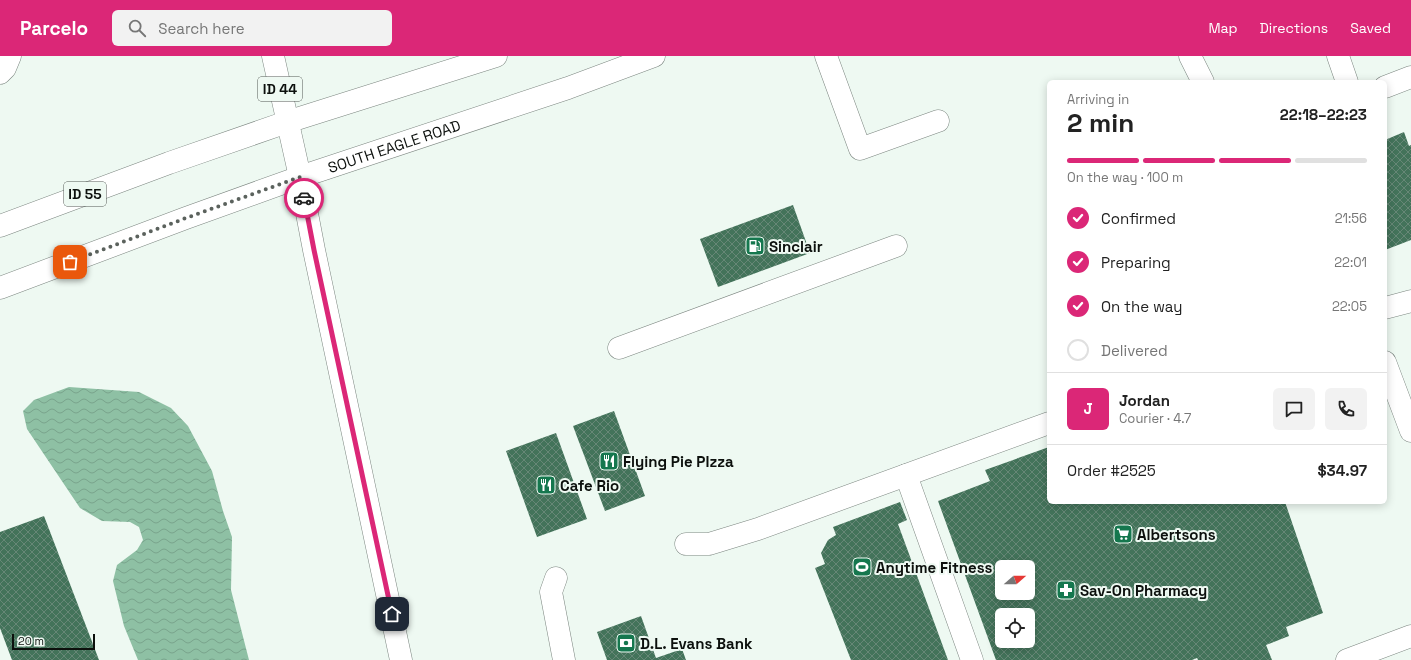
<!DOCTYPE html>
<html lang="en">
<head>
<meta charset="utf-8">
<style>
	:root { --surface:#fff; --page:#f2f2f2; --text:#222; --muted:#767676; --line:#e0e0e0; --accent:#db2777 }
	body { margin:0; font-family:"Space Grotesk",sans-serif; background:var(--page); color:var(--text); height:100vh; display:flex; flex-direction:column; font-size:15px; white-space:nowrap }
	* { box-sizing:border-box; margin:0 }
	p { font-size:13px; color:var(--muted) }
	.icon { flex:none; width:22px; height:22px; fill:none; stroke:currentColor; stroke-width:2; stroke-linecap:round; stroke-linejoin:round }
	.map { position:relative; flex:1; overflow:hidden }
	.sheet { position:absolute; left:1047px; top:24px; width:340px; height:424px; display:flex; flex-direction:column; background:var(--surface); border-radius:6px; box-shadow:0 2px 10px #0003 }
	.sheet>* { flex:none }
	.needle { width:26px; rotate:70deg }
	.fabs { position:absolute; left:995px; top:504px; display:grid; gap:8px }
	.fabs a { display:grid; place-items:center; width:40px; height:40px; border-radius:6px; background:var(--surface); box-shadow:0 2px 10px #0003; font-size:20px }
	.scale { position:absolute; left:12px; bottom:10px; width:83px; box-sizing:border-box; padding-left:4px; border:2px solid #0c100d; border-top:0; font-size:11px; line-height:14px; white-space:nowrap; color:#0c100d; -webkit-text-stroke:3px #eef9f2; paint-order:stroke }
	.pin { position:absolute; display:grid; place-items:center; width:34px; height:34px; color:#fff; margin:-17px; border-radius:8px; box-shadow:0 2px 6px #0006 }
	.courier { position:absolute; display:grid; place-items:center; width:40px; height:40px; margin:-20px; border:3px solid #db2777; border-radius:50%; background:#fff; color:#222; box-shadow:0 1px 5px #0007 }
	.headline em { font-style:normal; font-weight:700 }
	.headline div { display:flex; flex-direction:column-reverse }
	.headline { display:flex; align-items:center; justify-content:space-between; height:68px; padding:0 20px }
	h1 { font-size:26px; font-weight:700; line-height:30px }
	.bar { display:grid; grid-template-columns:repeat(4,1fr); gap:6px 4px; align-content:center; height:48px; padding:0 20px }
	.bar i { height:5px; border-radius:3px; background:var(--line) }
	.bar .current { background:var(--accent) }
	.bar p { grid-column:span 4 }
	.line { display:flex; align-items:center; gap:10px; padding:0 20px; border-top:1px solid var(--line) }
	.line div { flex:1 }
	.round { display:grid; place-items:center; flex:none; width:42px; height:42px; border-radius:6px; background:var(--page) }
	ol { padding:0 20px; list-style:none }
	li { display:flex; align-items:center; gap:12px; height:44px }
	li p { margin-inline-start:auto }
	li .icon { padding:4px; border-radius:50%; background:var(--accent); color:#fff; stroke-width:4 }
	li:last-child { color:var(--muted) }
	li i { width:22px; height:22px; border:2px solid var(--line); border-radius:50% }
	header { display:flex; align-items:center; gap:24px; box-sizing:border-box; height:56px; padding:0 20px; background:var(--accent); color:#fff }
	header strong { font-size:19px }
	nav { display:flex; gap:22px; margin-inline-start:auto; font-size:14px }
	.search { width:280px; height:36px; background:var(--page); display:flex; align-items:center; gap:10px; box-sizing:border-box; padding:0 14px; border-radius:6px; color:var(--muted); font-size:15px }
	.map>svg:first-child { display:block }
	.water { fill:url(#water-waves) }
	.building { fill:url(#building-cross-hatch); fill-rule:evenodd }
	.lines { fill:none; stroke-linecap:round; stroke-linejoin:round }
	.minor-casing { stroke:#7c8680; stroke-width:23 }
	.major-casing { stroke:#7c8680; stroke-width:23 }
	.highway-casing { stroke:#7c8680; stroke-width:23 }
	.minor { stroke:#fff; stroke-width:22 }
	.major { stroke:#fff; stroke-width:22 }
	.highway { stroke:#fff; stroke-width:22 }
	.done { stroke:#5b625d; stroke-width:4; stroke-dasharray:0 7.2 }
	.route { stroke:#db2777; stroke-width:5 }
	.labels { text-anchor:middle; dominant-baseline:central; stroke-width:4; stroke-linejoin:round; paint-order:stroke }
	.shield { fill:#eef9f2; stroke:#505652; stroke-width:1 }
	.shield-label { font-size:14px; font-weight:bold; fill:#0c100d }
	.street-label { font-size:15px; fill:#0c100d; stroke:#eef9f2 }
	.poi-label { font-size:15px; font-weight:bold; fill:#0c100d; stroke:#eef9f2; text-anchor:start }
</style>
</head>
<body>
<header>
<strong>Parcelo</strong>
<div class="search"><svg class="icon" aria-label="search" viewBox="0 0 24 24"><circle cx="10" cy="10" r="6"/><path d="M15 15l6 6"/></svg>Search here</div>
<nav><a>Map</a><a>Directions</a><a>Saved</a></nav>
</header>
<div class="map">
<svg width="1411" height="604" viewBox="0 0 1411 604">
	<defs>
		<pattern id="water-waves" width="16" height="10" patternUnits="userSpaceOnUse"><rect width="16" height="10" fill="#8ec0a4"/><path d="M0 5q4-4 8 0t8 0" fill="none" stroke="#79a48c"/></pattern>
		<pattern id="building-cross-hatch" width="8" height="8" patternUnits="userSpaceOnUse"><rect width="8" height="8" fill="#43735a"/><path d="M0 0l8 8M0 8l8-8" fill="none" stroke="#668776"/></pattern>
	</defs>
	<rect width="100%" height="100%" fill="#eef9f2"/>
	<path class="water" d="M69,331L139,336L171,352L188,370L212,415L223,455L232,481L231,534L249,604H138L124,570L113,525L117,509L137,494L143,484L139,471L130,466L102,465L80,452L27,373L23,355L34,344Z"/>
	<g class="building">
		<path d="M1404,76L1409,90L1411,89V184L1385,194V84Z"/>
		<path d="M793,149L810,197L718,231L700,183Z"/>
		<path d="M614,355L645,440L605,455L573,370Z"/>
		<path d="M556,377L587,463L537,481L506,395Z"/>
		<path d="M1049,391V446H1285L1323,557L1286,571L1289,580L1266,589L1272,604H1198L1197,602L1192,604H996L938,445L990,425L985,414ZM1002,511H1028V537H1002ZM1002,559H1028V585H1002Z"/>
		<path d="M900,446L907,464L898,468L948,604H851L815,512L825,508L821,497L828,484L836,479L833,471Z"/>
		<path d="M44,460L99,604H12L0,572V476Z"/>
		<path d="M641,560L656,602L682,593L686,604H607L597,576Z"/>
	</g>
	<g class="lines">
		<g class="minor-casing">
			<g id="minor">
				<path d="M826,0L860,93L938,65"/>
				<path d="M1190,0L1203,26"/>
				<path d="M1338,0L1347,26"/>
				<path d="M0,17L5,12L10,0"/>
				<path d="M1385,31L1411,21"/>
				<path d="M1385,252L1411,245"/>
				<path d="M619,292L896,190"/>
				<path d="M1385,306L1411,375"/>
				<path d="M906,419L972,604"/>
				<path d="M686,488H709L758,473L1049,367"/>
				<path d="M556,522L551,536L564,604"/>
				<path d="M1347,604L1411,580"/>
			</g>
		</g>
		<g class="major-casing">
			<g id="major">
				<path id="s1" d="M273,0L300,121L568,32L654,0"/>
				<path d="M287,66L496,0"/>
			</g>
		</g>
		<g class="highway-casing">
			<g id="highway">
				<path d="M0,170L169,107L287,66"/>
				<path d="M0,232L186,162L300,121L314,194L401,604"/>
			</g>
		</g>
		<use href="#minor" class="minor"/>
		<use href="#major" class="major"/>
		<use href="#highway" class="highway"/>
	</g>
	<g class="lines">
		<path class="done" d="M70,206L186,162L300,121L304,142"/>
		<path class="route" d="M304,142L314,194L392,558"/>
	</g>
	<defs>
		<g id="fuel-square" transform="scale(1)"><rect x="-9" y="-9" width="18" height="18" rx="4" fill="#15774e" stroke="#eef9f2"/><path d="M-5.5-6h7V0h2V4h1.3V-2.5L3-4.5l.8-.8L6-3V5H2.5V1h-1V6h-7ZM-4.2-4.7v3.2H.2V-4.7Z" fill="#fff"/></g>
		<g id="restaurant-square" transform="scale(1)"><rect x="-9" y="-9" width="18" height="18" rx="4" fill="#15774e" stroke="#eef9f2"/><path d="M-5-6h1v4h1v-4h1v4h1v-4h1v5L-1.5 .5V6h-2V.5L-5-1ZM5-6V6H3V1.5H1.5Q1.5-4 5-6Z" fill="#fff"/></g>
		<g id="supermarket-square" transform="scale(1)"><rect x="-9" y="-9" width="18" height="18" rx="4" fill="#15774e" stroke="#eef9f2"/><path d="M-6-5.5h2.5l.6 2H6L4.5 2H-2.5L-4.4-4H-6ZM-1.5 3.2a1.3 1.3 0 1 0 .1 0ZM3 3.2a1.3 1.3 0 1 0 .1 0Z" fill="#fff"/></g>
		<g id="stadium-square" transform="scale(1)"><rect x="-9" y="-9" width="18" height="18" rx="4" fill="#15774e" stroke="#eef9f2"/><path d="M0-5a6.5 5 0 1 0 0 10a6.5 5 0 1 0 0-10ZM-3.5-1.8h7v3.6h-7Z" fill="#fff"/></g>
		<g id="pharmacy-square" transform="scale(1)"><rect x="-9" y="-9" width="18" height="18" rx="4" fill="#15774e" stroke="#eef9f2"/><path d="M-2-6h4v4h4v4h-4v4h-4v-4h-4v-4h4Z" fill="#fff"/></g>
		<g id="bank-square" transform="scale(1)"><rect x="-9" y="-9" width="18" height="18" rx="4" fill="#15774e" stroke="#eef9f2"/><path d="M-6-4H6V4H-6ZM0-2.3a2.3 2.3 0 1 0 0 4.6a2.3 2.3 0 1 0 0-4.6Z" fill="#fff"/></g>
	</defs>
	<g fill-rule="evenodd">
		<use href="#fuel-square" x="755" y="190"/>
		<use href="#restaurant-square" x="609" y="405"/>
		<use href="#restaurant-square" x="546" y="429"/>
		<use href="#supermarket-square" x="1123" y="478"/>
		<use href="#stadium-square" x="862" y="511"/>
		<use href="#pharmacy-square" x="1066" y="534"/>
		<use href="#bank-square" x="626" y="587"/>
	</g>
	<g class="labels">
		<g class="shield">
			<rect x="258" y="21" width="44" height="24" rx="3"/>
			<rect x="64" y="126" width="42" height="24" rx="3"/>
		</g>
		<g class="shield-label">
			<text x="280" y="33">ID 44</text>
			<text x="85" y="138">ID 55</text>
		</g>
		<g class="street-label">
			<text stroke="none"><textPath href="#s1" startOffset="223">SOUTH EAGLE ROAD</textPath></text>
		</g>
		<g class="poi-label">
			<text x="769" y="190">Sinclair</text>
			<text x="623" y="405">Flying Pie PIzza</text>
			<text x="560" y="429">Cafe Rio</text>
			<text x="1137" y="478">Albertsons</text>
			<text x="876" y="511">Anytime Fitness</text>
			<text x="1080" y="534">Sav-On Pharmacy</text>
			<text x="640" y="587">D.L. Evans Bank</text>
		</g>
	</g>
</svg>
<div class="fabs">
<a><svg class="needle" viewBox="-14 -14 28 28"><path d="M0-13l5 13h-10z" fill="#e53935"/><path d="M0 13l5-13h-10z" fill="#767676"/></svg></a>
<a><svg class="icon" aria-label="locate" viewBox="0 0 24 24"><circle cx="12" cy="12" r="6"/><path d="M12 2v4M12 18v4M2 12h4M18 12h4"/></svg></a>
</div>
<div class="scale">20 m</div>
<div class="pin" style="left:70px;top:206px;background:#ea580c"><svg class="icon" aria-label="bag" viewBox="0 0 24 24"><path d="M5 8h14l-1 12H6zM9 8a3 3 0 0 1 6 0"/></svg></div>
<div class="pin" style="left:392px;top:558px;background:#1f2937"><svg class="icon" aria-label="home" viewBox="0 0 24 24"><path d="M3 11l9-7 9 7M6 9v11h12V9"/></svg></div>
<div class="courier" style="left:304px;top:142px"><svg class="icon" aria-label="car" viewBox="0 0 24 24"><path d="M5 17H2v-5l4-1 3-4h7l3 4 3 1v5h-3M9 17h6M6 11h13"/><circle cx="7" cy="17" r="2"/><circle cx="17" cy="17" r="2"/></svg></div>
<section class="sheet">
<div class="headline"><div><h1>2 min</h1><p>Arriving in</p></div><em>22:18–22:23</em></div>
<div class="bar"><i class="current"></i><i class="current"></i><i class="current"></i><i></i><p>On the way · 100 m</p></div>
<ol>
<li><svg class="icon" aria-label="check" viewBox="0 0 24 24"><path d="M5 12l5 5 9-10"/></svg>Confirmed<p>21:56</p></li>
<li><svg class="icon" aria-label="check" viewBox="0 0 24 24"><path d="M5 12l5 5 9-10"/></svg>Preparing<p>22:01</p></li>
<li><svg class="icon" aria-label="check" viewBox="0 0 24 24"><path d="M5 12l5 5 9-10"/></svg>On the way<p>22:05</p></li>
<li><i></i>Delivered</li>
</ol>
<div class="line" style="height:72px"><b class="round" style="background:var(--accent);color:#fff">J</b><div><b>Jordan</b><p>Courier · 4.7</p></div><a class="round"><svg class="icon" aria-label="chat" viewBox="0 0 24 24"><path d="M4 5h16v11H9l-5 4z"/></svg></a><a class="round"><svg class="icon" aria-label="phone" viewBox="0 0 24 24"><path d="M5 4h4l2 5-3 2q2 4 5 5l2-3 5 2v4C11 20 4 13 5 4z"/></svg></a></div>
<div class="line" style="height:52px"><div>Order #2525</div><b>$34.97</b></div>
</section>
</div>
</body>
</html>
